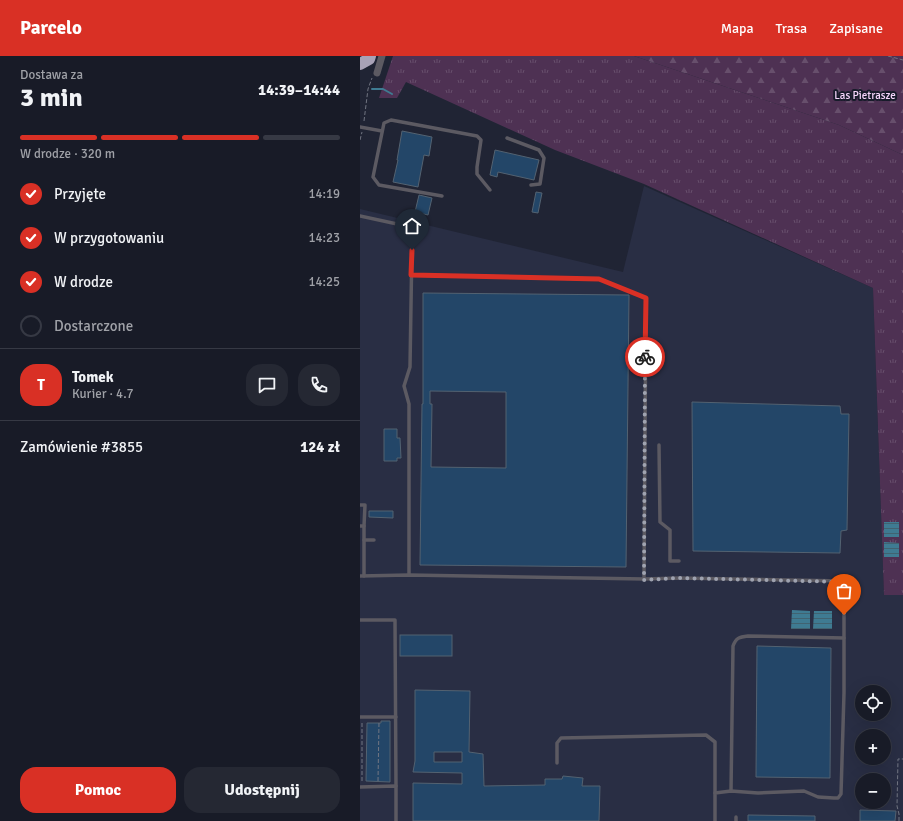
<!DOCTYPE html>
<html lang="pl">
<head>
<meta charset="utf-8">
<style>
	:root { --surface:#181b27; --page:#252833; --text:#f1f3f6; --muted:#9fa1a7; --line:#363944; --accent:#d93025 }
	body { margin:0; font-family:Signika,sans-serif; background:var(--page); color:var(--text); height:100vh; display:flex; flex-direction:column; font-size:15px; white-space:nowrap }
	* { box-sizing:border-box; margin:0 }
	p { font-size:13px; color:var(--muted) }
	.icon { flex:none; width:22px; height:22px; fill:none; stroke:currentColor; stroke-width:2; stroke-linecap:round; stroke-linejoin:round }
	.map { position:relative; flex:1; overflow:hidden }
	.details { display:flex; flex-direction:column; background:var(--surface); width:360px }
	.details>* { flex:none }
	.tools { position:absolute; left:495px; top:629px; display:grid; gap:8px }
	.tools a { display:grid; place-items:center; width:36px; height:36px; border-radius:50%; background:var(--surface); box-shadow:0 4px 16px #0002,0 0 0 1px var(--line); font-size:20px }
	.pin { position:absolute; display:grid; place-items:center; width:34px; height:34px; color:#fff; margin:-41px -17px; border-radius:50% 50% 50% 0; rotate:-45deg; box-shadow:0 0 4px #0007 }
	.pin .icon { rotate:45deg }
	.courier { position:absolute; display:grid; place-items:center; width:40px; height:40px; margin:-20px; border:3px solid #d93025; border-radius:50%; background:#fff; color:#222; box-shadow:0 1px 5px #0007 }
	.head em { font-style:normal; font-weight:700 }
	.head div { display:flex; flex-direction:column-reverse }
	.head { display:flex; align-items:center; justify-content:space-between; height:68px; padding:0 20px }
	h1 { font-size:26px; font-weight:700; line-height:30px }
	.bar { display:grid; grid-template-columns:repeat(4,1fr); gap:6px 4px; align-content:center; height:48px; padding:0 20px }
	.bar i { height:5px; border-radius:3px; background:var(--line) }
	.bar .on { background:var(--accent) }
	.bar p { grid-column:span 4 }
	.line { display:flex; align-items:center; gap:10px; padding:0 20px; border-top:1px solid var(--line) }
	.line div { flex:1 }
	.round { display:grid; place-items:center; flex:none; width:42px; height:42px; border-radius:16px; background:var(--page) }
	ol { padding:0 20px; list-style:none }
	li { display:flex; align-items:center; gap:12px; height:44px }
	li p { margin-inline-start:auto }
	li .icon { padding:4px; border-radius:50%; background:var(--accent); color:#fff; stroke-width:4 }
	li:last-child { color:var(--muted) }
	li i { width:22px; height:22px; border:2px solid var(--line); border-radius:50% }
	.action { display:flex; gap:8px; margin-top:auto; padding:8px 20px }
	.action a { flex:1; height:46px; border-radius:16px; background:var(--accent); color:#fff; font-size:16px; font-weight:700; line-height:46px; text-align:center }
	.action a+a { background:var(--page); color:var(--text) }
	header { display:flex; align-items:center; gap:24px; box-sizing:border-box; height:56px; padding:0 20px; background:var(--accent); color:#fff }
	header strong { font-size:19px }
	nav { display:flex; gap:22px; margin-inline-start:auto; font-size:14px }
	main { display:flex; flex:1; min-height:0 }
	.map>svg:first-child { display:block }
	.built { fill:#292e44; fill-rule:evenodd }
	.grass { fill:url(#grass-tufts) }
	.forest { fill:url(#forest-firs) }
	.water { fill:url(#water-rules) }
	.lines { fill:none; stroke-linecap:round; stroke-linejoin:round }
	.stream { stroke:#3f7b92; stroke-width:2 }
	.building { fill:#234668; stroke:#536271; fill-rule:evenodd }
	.path { stroke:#717582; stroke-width:1; stroke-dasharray:4 2; stroke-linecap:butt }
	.lane { stroke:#5c5a62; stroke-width:3.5 }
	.street { stroke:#5c5a62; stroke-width:7 }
	.highway { stroke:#a8a2b7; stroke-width:12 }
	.done { stroke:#9fa3b0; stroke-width:4; stroke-dasharray:0 7.2 }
	.route { stroke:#d93025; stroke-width:5 }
	.labels { text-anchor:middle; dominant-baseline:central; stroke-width:4; stroke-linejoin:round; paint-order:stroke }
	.park-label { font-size:11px; fill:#f6d5fb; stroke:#171b2a }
</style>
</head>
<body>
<header>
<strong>Parcelo</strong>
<nav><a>Mapa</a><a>Trasa</a><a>Zapisane</a></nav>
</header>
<main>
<section class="details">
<div class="head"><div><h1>3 min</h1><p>Dostawa za</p></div><em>14:39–14:44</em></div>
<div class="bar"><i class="on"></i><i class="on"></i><i class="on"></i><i></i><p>W drodze · 320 m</p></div>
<ol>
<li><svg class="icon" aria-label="check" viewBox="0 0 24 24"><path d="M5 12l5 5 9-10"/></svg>Przyjęte<p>14:19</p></li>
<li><svg class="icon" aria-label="check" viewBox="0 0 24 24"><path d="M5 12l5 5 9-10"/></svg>W przygotowaniu<p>14:23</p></li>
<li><svg class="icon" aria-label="check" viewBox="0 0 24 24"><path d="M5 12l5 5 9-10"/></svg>W drodze<p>14:25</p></li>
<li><i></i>Dostarczone</li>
</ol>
<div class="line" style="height:72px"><b class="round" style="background:var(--accent);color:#fff">T</b><div><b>Tomek</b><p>Kurier · 4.7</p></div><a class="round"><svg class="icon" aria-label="chat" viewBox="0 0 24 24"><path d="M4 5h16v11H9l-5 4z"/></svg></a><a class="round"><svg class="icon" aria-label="phone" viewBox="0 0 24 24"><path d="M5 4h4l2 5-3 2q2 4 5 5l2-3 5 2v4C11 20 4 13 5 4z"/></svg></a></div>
<div class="line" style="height:52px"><div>Zamówienie #3855</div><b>124 zł</b></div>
<div class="action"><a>Pomoc</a><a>Udostępnij</a></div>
</section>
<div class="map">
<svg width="543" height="765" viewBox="0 0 543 765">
	<defs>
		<pattern id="grass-tufts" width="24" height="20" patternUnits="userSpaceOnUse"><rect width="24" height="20" fill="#4e3153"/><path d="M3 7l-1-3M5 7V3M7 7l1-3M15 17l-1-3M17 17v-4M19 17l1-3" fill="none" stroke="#674f6c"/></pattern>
		<pattern id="forest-firs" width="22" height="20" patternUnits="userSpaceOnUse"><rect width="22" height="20" fill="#4e3153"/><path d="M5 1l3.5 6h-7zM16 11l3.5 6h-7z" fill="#674f6c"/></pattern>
		<pattern id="water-rules" width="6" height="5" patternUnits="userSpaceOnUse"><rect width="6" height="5" fill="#3f7b92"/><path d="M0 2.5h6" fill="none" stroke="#416371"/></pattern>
	</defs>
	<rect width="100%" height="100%" fill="#202434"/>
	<path class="built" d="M284,130L513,232L524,539H543V765H0V153L263,216ZM502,636H524V658H502ZM502,680H524V702H502ZM502,724H524V746H502Z"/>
	<path class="grass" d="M33,0H274L479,69L543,99V539H524L513,232L284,128L195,94L46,26L37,42H19Z"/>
	<path class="forest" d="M274,0H543V99L479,69Z"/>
	<g class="water">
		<rect x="524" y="466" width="15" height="15"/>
		<path d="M524,486L539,487V501H524Z"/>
		<path d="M432,554L450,555V573H431Z"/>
		<path d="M454,555H472V573H453Z"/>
	</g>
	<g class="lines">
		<path class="stream" d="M12,33H23L32,38"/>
	</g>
	<g class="building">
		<path d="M42,75L72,81L69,100L64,99L58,131L33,126L38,104H37Z"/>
		<path d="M135,94L179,104L174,124L138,116L137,121L130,119Z"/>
		<path d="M176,136L182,137L178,157L172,156Z"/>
		<path d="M59,139L72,142L68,159L55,156Z"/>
		<path d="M63,237L269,239L266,511L60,509L62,348H63ZM70,335L146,336V412L71,411L72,348H70Z"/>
		<path d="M332,346L480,350L481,358H489L487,474L481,475L480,497L333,495Z"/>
		<path d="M24,373H37V382H40L41,402H37V405H24Z"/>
		<path d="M9,455H33V462L9,461Z"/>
		<rect x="40" y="579" width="52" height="21"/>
		<path d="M397,590L471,592L470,722L396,721Z"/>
		<path d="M55,634L110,635L109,696L123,698L124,730L185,729V723H202L203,720L223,722L222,730H240L239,765H53V727L102,728V717L53,716L55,705ZM74,696H102V706H74Z"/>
		<path d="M21,665H30V726L6,725L7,667H21Z"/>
		<path d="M500,754L536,755L535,765H500Z"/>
		<path d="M388,759L455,760V765H388Z"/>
	</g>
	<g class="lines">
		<g class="path">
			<path d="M528,0L543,4"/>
			<path d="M4,65L8,33L12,22"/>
			<path d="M0,84L2,76"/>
			<path d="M2,725V666"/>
			<path d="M18,725L19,666"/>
			<path d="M539,765V758L537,750L538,703H543"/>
		</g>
		<g class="lane">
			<path d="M0,71L22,75"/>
			<path d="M147,82L179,94L184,102L180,128L171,129"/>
			<path d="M82,140L19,129L13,121L24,67L31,64L117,80L121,84L117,111V118L130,134"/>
			<path d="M0,160L51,171L52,187L50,311L44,330L49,348V519"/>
			<path d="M51,219L239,223L286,242L284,523"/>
			<path d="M299,389L300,466L310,474V505H319"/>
			<path d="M0,449H5L4,470H0"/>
			<path d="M4,484H14"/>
			<path d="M0,520L49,519L284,523L319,522L484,525V637L481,738L478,742H474L458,741L444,735L398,737L371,735L355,737V765"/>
			<path d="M4,520V470"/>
			<path d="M0,564H35L36,730"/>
			<path d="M0,661H36"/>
			<path d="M197,707V687L201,682L346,679L355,686V737"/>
			<path d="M0,731L36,730V765"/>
			<path d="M371,735L373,590C376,582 379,581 388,580L484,582"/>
			<path d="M376,765V761"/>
		</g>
		<path class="street" d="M17,17L22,0"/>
		<path class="highway" d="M0,8L9,3L10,0"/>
	</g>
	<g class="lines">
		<path class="done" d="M285,301L284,524L319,522L484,526V559"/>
		<path class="route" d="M52,194L51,219L239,223L286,242L285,301"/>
	</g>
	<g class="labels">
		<g class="park-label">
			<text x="505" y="39">Las Pietrasze</text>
		</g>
	</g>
</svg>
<div class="tools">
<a><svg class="icon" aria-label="locate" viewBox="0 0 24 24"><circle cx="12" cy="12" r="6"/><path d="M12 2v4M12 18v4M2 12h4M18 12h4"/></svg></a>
<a>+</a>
<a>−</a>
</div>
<div class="pin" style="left:484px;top:559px;background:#ea580c"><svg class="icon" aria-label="bag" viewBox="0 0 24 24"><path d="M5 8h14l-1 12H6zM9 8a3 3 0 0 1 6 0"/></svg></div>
<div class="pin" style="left:52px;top:194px;background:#1f2937"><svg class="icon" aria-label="home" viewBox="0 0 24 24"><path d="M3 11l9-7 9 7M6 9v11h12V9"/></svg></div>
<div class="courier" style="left:285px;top:301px"><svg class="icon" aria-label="bike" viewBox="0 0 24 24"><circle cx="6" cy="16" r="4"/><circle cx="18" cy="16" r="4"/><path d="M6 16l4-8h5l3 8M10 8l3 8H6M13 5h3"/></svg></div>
</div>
</main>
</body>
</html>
